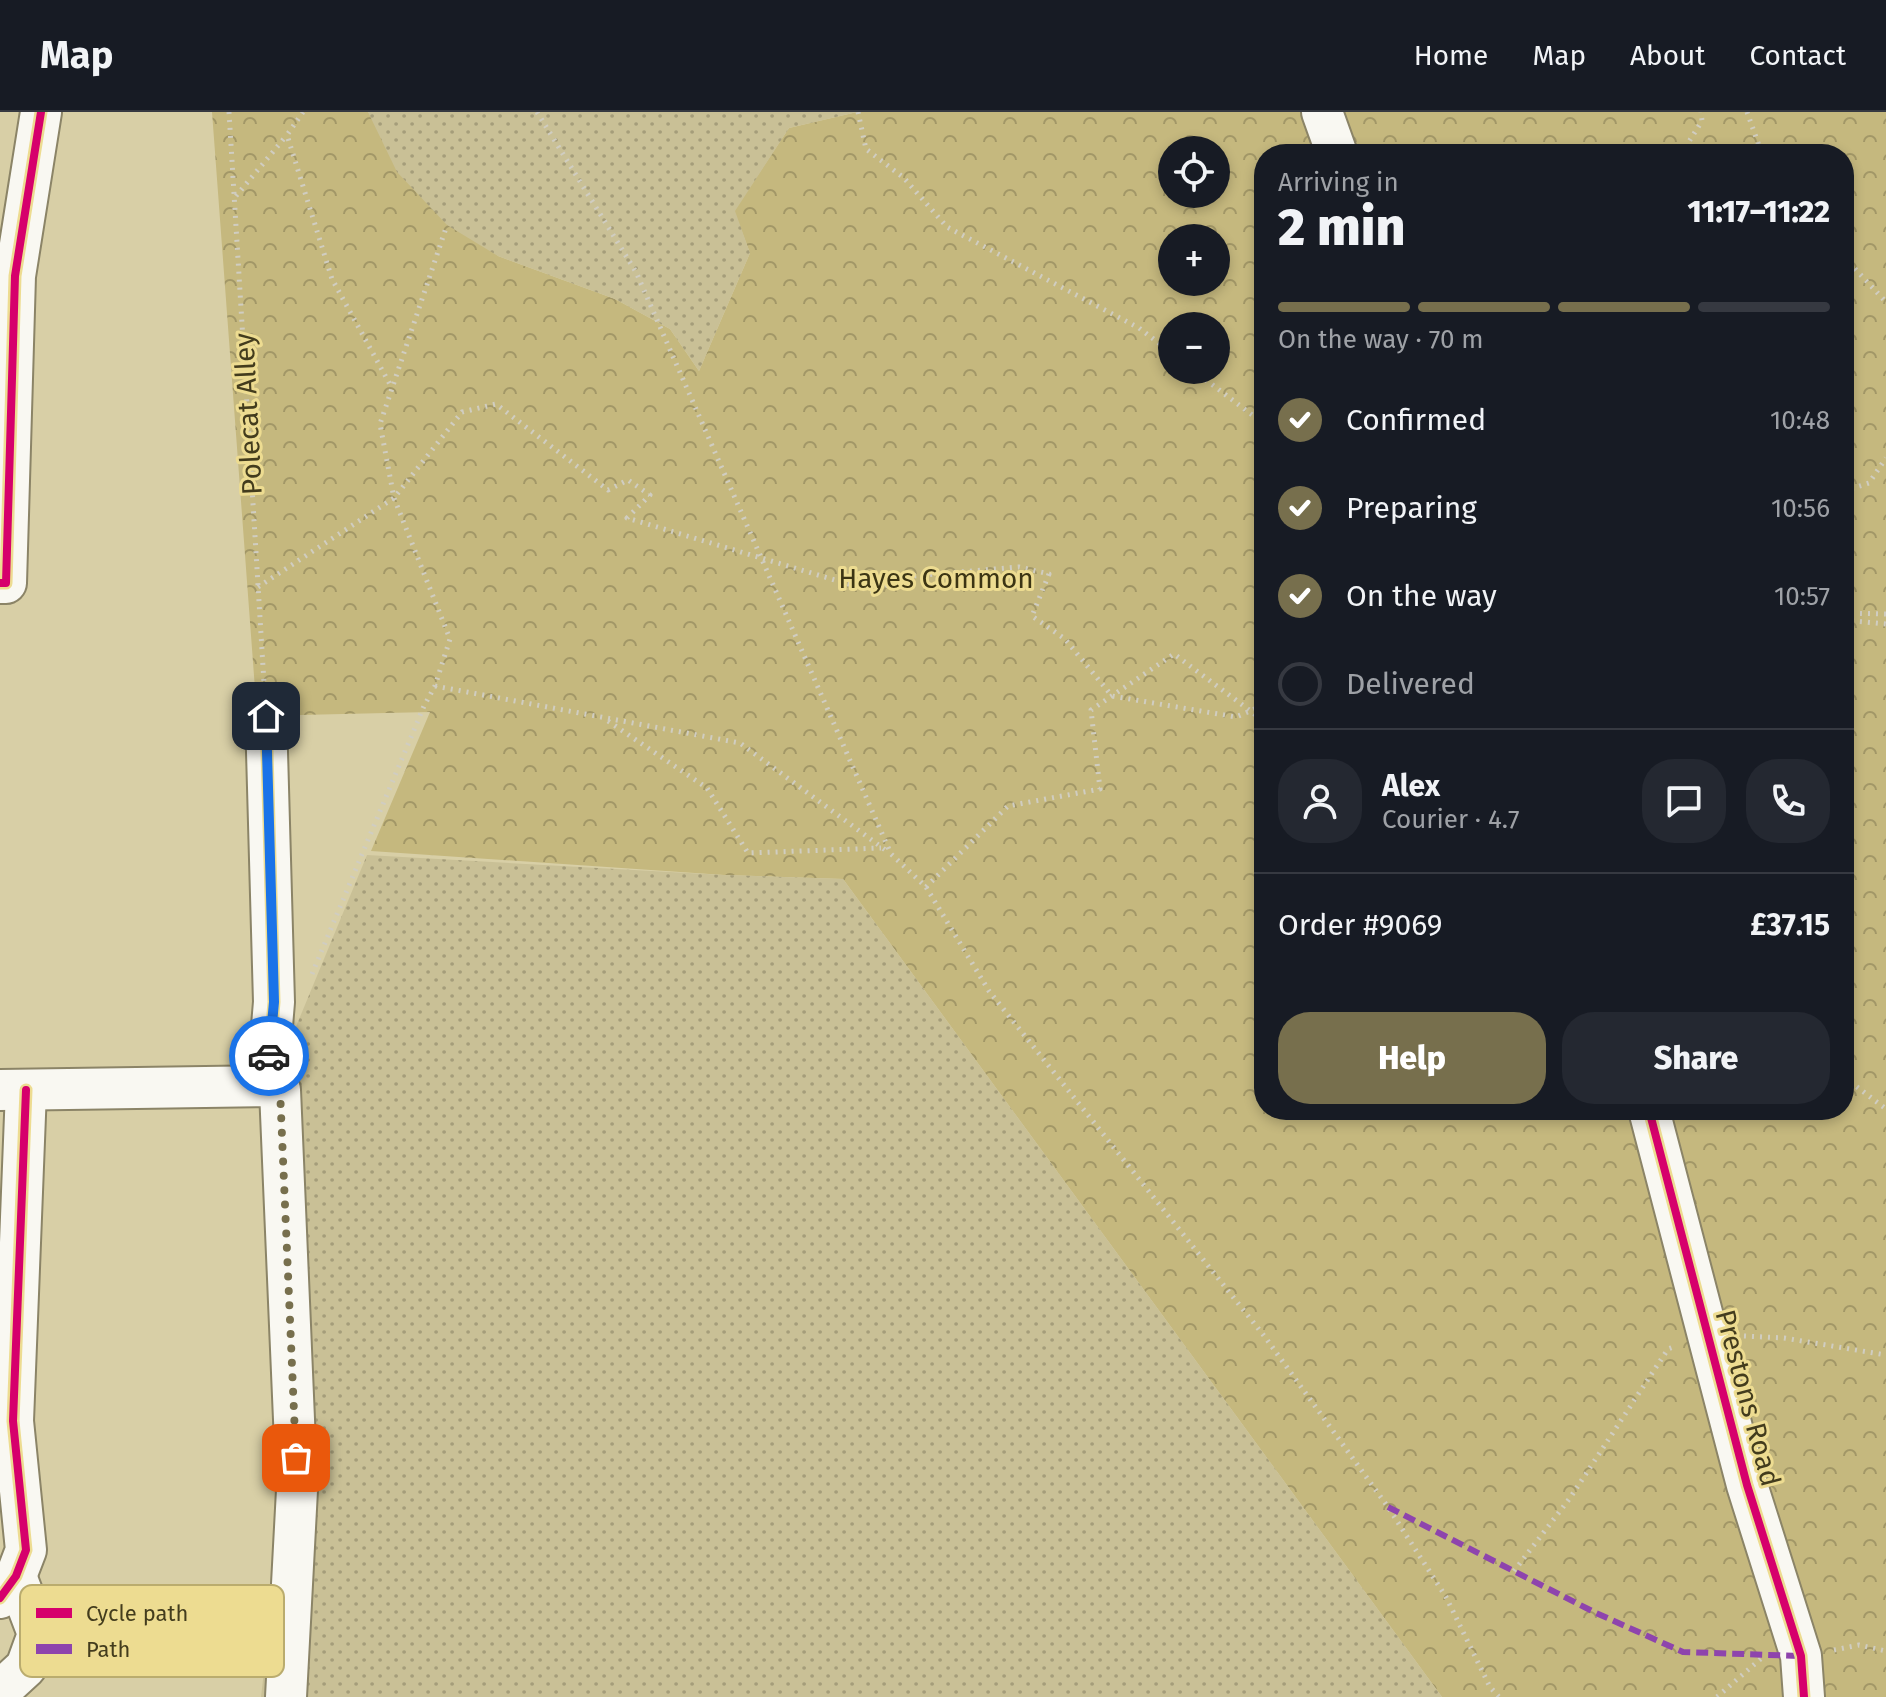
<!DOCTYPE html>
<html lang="en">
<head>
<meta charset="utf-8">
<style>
	:root { --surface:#171b24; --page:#242831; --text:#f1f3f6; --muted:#9ea1a6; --line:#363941; --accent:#776f4d }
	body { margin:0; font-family:"Fira Sans",sans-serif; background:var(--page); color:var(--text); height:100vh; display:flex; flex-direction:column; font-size:30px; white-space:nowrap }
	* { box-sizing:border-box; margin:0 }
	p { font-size:26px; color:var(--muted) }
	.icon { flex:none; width:44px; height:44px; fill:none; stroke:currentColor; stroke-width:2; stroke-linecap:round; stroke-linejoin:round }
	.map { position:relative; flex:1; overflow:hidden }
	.drawer { position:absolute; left:1254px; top:32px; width:600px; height:976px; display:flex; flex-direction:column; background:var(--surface); border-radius:32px; box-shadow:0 4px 12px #0003 }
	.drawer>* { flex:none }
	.tools { position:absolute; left:1158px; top:24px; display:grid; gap:16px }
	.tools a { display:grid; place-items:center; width:72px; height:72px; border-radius:50%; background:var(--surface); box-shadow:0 4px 12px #0003; font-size:40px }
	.pin { position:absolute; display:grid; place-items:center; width:68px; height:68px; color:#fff; margin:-34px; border-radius:16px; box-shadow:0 4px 12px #0006 }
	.courier { position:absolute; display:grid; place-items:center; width:80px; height:80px; margin:-40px; border:6px solid #1a73e8; border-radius:50%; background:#fff; color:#222; box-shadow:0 2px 10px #0007 }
	.overview em { font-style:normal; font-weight:800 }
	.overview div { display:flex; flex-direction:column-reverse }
	.overview { display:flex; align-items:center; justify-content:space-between; height:136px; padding:0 24px }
	h1 { font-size:52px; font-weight:800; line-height:60px }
	.bar { display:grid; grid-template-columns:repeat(4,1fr); gap:12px 8px; align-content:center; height:96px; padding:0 24px }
	.bar i { height:10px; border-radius:6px; background:var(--line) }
	.bar .on { background:var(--accent) }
	.bar p { grid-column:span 4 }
	.line { display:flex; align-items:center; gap:20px; padding:0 24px; border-top:2px solid var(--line) }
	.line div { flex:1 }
	.round { display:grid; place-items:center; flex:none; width:84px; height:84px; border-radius:32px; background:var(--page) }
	ol { padding:0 24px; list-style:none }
	li { display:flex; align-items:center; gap:24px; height:88px }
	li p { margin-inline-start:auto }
	li .icon { padding:8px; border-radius:50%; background:var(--accent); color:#fff; stroke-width:4 }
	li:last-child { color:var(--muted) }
	li i { width:44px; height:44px; border:4px solid var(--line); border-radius:50% }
	.primary-button { display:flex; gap:16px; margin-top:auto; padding:16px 24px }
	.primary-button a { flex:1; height:92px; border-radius:32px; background:var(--accent); color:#fff; font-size:32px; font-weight:800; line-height:92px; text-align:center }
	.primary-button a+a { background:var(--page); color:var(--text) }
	header { display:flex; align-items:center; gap:48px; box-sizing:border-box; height:112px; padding:0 40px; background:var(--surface); border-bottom:2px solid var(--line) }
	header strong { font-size:38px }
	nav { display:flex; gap:44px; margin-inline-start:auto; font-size:28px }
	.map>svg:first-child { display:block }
	.forest { fill:url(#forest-crowns); fill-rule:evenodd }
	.park { fill:url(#park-dots) }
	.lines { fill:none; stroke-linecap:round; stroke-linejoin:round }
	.minor-casing { stroke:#8b8467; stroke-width:44 }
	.path { stroke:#d0cdc1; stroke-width:5; stroke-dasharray:2 6; stroke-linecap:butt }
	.minor { stroke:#f9f8f2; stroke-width:40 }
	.quiet { stroke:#8e44ad; stroke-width:6; stroke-dasharray:12 6; stroke-linecap:butt }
	.cycleway-casing { stroke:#eddc91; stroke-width:13 }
	.cycleway { stroke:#d6006c; stroke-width:8 }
	.done { stroke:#776f4d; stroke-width:8; stroke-dasharray:0 14.4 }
	.route { stroke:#1a73e8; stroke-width:10 }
	.labels { text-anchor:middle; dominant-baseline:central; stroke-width:6; stroke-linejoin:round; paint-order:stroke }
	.street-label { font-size:28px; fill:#433c1d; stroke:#eddc91 }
	.park-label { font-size:28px; fill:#3c3514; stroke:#eddc91 }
	.key { fill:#eddc91; stroke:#baac6e; stroke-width:2 }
	.key-label { font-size:22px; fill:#433c1d }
</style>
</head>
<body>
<header>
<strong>Map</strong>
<nav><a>Home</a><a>Map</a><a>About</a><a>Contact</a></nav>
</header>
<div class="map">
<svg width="1886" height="1585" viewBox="0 0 1886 1585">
	<defs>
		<pattern id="forest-crowns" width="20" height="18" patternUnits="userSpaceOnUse" patternTransform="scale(2)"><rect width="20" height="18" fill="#c5b87e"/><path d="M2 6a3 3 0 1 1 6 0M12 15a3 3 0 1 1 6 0" fill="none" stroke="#a29767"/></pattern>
		<pattern id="park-dots" width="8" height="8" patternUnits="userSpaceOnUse" patternTransform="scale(2)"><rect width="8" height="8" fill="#c9c096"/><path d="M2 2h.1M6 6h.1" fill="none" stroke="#a59d7a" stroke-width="1.8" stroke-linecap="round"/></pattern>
	</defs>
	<rect width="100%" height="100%" fill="#d8cfa6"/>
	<path class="forest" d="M212,0H368L498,144L615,187L670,217L699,259L750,141L734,99L789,16L857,0H1886V1585H1442L843,767L724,763L371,739L430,600L257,604ZM1172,38H1216V82H1172ZM1264,42H1844V998H1264ZM1172,126H1216V170H1172ZM1172,214H1216V258H1172Z"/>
	<g class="park">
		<path d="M368,0H857L789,16L735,99L750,141L699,259L670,217L615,187L498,144L447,113L397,60Z"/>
		<path d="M367,743L724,763L843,767L1442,1585H261L285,1375L286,971L295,917Z"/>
	</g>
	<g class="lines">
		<g class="minor-casing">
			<g id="minor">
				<path d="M1322,0L1337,42"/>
				<path d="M0,471H6L15,164L41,0"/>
				<path d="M266,604L274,890L267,974"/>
				<path d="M0,978L267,974L280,978L297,1378L286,1585"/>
				<path d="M1649,998L1747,1373L1801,1544L1804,1585"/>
				<path d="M0,1486L16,1464L26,1438L13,1309L26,978"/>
				<path d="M0,1579L26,1555L38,1522L16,1464"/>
			</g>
		</g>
		<g class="path">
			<path d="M229,0L264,571"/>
			<path d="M303,0L287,23L332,167L392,276"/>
			<path d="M537,0L636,160L891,742L926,775L989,879L1265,1225L1388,1395L1446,1485L1490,1575L1499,1585"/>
			<path d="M858,0L866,37L904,66L947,115L1139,216L1172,241"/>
			<path d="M1747,0L1762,42"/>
			<path d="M1681,42L1702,9L1701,0"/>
			<path d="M236,84L287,23"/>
			<path d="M1844,145L1886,190"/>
			<path d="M1193,258L1264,312"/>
			<path d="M1844,379L1869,371L1886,346"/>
			<path d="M258,475L394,386L462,300L496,292L608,378L628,368L650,383L627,406L875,480L900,465L1019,455L1049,462L1032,504L1065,527L1112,584L1236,605L1264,593"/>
			<path d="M1844,501L1886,502"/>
			<path d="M1844,508L1886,512"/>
			<path d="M435,574L740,631L888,740"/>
			<path d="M608,609L707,676L748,741L881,736"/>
			<path d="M926,775L1008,694L1100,677L1091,598L1174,542L1264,609"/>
			<path d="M312,862L424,594L435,574L450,527L394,386L380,312L447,113"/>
			<path d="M1844,965L1886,997"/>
			<path d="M1744,1224L1784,1226L1886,1243"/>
			<path d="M1514,1459L1570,1386L1668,1237L1676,1234"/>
			<path d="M1834,1538L1859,1533L1886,1539"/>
			<path d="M1717,1585L1764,1544"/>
		</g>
		<use href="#minor" class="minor"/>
		<path class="quiet" d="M1388,1395L1594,1500L1683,1540L1801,1544"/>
		<g class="cycleway-casing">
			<g id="cycleway">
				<path d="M0,471H6L15,164L41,0"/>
				<path d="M266,604L274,890L267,974"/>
				<path d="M1649,998L1747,1373L1801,1544L1804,1585"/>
				<path d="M0,1486L16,1464L26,1438L13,1309L26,978"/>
			</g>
		</g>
		<use href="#cycleway" class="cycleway"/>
	</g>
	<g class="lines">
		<path class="done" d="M269,944L267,974L280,978L296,1346"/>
		<path class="route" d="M266,604L274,890L269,944"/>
	</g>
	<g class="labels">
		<g class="street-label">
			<text transform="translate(248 302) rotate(-93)">Polecat Alley</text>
			<text transform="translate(1748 1286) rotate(75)">Prestons Road</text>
		</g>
		<g class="park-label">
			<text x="936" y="466">Hayes Common</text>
		</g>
	</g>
	<rect x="20" y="1473" width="264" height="92" rx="12" class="key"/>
	<rect x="36" y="1496" width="36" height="10" fill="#d6006c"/>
	<rect x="36" y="1532" width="36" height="10" fill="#8e44ad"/>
	<g class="key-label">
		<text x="86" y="1509">Cycle path</text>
		<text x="86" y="1545">Path</text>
	</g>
</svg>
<div class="tools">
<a><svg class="icon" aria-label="locate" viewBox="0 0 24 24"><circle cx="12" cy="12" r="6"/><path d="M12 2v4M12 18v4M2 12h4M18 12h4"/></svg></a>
<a>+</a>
<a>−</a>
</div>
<div class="pin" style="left:296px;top:1346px;background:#ea580c"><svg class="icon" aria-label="bag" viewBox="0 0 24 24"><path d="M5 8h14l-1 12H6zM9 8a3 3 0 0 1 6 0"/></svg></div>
<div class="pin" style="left:266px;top:604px;background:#1f2937"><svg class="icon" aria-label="home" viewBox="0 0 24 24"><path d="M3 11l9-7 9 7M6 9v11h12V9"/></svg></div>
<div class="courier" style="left:269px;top:944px"><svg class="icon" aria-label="car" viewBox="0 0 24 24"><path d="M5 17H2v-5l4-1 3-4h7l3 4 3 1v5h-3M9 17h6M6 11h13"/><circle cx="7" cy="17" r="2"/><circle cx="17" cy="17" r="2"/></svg></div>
<section class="drawer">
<div class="overview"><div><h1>2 min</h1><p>Arriving in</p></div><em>11:17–11:22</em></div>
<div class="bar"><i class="on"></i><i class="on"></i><i class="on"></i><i></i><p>On the way · 70 m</p></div>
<ol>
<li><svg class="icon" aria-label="check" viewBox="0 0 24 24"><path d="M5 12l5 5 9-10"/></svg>Confirmed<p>10:48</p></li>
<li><svg class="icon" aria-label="check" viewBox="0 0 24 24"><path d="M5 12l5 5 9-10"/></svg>Preparing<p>10:56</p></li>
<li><svg class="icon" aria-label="check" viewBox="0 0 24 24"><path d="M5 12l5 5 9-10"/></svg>On the way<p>10:57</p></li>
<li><i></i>Delivered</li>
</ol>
<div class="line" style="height:144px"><a class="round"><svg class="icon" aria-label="person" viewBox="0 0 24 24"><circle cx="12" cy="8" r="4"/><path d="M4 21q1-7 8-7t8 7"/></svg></a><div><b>Alex</b><p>Courier · 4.7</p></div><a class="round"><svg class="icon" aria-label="chat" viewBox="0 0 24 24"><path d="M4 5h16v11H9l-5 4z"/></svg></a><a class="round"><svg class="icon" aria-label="phone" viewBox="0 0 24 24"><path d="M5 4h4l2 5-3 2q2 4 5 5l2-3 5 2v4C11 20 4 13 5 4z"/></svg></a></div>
<div class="line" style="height:104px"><div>Order #9069</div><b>£37.15</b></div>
<div class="primary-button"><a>Help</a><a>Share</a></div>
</section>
</div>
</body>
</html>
